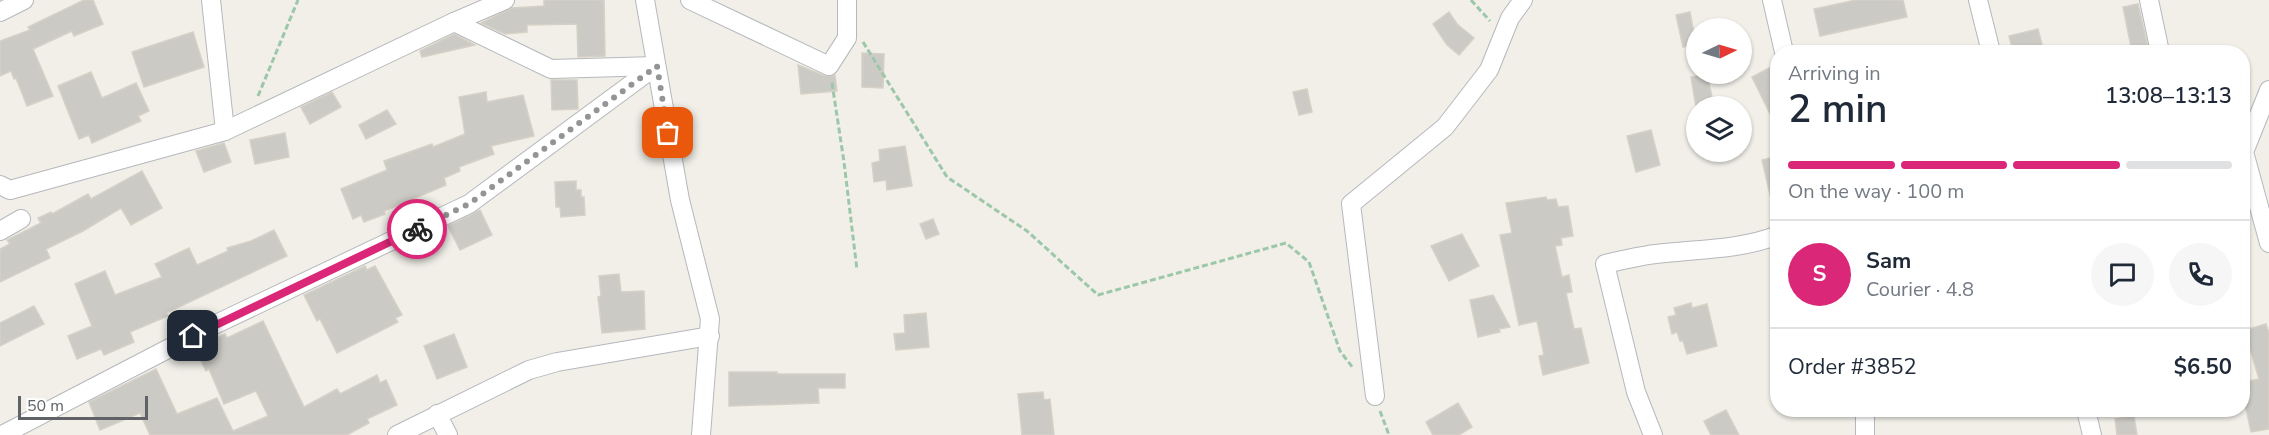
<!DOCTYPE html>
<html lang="en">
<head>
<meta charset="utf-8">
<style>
	:root { --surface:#fff; --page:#f6f6f7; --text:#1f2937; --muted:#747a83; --line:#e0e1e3; --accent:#db2777 }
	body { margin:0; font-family:"Nunito Sans",sans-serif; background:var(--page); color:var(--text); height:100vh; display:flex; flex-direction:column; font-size:22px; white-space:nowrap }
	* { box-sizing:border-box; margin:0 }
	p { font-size:20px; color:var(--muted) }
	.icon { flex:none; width:33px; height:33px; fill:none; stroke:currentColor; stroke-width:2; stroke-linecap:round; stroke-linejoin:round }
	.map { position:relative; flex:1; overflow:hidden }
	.sheet { position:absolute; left:1770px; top:45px; width:480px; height:372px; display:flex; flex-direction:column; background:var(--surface); border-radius:24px; box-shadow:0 2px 4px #0004 }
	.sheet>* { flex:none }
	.needle { width:39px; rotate:85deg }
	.controls { position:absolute; left:1686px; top:18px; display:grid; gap:12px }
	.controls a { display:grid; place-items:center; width:66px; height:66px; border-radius:50%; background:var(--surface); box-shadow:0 2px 4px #0004; font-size:30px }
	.scale { position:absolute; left:18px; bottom:15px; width:130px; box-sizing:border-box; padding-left:6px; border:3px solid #5f6368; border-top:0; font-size:16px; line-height:21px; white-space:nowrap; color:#5f6368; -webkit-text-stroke:4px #fff; paint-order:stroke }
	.pin { position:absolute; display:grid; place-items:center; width:51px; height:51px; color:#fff; margin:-26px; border-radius:12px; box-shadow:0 3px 9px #0006 }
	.courier { position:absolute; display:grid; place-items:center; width:60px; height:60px; margin:-30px; border:4px solid #db2777; border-radius:50%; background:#fff; color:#222; box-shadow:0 2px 8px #0007 }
	.head em { font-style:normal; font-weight:600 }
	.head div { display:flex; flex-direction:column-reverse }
	.head { display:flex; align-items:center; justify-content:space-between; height:102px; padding:0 18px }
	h1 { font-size:39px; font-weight:600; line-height:45px }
	.bar { display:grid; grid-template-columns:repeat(4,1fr); gap:9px 6px; align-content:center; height:72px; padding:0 18px }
	.bar i { height:8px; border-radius:4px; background:var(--line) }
	.bar .selected { background:var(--accent) }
	.bar p { grid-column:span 4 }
	.line { display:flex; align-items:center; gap:15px; padding:0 18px; border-top:2px solid var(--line) }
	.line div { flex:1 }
	.round { display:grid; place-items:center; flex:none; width:63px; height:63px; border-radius:32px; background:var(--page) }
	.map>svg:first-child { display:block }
	.building { fill:#cccac5; stroke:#d6d1c6; stroke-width:1.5 }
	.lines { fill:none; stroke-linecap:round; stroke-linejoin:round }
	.street-casing { stroke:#b5b8bc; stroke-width:20 }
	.path { stroke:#9cc7a9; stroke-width:3; stroke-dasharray:6 3; stroke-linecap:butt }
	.street { stroke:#fff; stroke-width:18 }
	.done { stroke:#929495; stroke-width:6; stroke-dasharray:0 10.8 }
	.route { stroke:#db2777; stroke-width:8 }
</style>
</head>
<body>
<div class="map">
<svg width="2269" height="435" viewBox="0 0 2269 435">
	<rect width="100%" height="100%" fill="#f1efe8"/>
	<g class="building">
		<path d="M84,0H93L103,24L74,36L72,31L33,49L53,96L27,106L16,78L14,79L11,71L0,76V41L30,30L28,27Z"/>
		<path d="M544,0H604L605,56L578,57L577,24L527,25V32L505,34L481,23L512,8L544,6Z"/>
		<path d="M1856,0H1903L1907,17L1820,36L1814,9Z"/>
		<path d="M2138,4L2149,52H2132L2123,7Z"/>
		<path d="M1449,12L1457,24L1474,38L1459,55L1447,45L1433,24Z"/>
		<path d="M1690,12L1696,44L1683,47L1676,15Z"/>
		<path d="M2038,29L2044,52H2013L2009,36Z"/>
		<path d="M193,32L204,67L144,87L132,52Z"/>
		<path d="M454,34L475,45L422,57L420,51Z"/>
		<path d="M862,53L884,54L883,88L862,87Z"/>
		<path d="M798,65L825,76L835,75L837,91L801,94Z"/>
		<path d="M1771,67L1778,81V130L1752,77Z"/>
		<path d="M91,72L102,98L136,83L149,111L138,116L141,121L92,143L89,135L79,139L58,86Z"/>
		<path d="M1707,74L1714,106L1696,107L1691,77Z"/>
		<path d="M551,80H577L578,109L552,110Z"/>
		<path d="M1307,89L1312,112L1299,115L1293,92Z"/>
		<path d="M332,92L341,107L310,124L301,107Z"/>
		<path d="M486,92L487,102L523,95L534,136L491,146L494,154L459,167L460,171L444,178L446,185L384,211L385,214L364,222L361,215L353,219L341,189L387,170L384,161L432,144L433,147L465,134L459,97Z"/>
		<path d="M387,110L396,124L366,139L359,125Z"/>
		<path d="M1651,130L1660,165L1636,172L1627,136Z"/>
		<path d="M285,133L289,157L255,164L250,140Z"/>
		<path d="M224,143L231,162L204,172L196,151Z"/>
		<path d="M905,146L912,186L887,190L886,180L874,182L872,163L880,161L879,150Z"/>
		<path d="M1778,156V203H1772L1762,160Z"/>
		<path d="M142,171L162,208L131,225L121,208L83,231L46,249L50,258L0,282V249L10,244L7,240L41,223L38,218L51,212L52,214L88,194L91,199Z"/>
		<path d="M576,181V190H581V197H584L585,215L561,217L560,207H556L555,182Z"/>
		<path d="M1546,197L1547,200L1556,199L1558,207L1568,206L1573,236L1561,238L1562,245L1555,246L1562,277L1569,275L1572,292L1566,293L1574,329L1581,328L1589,363L1543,375L1539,356L1544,355L1537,321L1519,325L1500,235L1512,233L1506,203Z"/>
		<path d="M480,210L492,235L460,250L448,226Z"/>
		<path d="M933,219L939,234L926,239L920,224Z"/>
		<path d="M274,230L287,256L166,313L168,316L130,332L134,342L104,355L101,349L77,359L68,336L92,326L75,284L105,271L115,295L162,277L155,264L189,248L197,265L228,251L227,248L251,241Z"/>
		<path d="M1462,234L1479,266L1449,281L1431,246Z"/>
		<path d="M365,266L367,270L375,266L402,315L395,318L398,322L337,353L320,319L317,321L304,295Z"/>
		<path d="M619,274L621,292L644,291L645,329L602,333L598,297L601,296L599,276Z"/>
		<path d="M1493,295L1510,327L1499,329L1500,332L1478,337L1470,300Z"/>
		<path d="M1691,303L1692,308L1707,304L1717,346L1687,354L1683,341H1680L1677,332L1672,334L1668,317L1676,315L1674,308Z"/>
		<path d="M34,306L44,324L0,346V323Z"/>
		<path d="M926,313L929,347L896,350L894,334L905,333L904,315Z"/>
		<path d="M263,321L304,407L337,389L340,394L377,375L380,383L386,380L397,405L367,419L369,423L347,435H150L140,413L100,430L89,402L156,369L177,414L217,398L233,431L268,416L256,391L224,404L209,369L206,371L195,348L225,334L227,338Z"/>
		<path d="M2266,324L2269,333V429L2251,432L2243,395L2250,394L2248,381L2259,379L2250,349L2242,350V331Z"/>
		<path d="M454,334L467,367L437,379L424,346Z"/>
		<path d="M729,372H777V374H845V388H818L819,403L729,406Z"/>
		<path d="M1043,392L1044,400L1050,399L1054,435H1022L1018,394Z"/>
		<path d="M1458,403L1472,427L1459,435H1433L1426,422Z"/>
		<path d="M1726,410L1739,435H1711L1704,421Z"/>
		<path d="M2134,416L2137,435H2117L2115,419Z"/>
	</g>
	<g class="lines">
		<g class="street-casing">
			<g id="street">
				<path d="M211,0L225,131"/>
				<path d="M645,0L680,200L710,319L701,435"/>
				<path d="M690,0L829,66L847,38V0"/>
				<path d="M1772,0L1784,52"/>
				<path d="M1978,0L1991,52"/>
				<path d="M2149,0L2160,52"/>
				<path d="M0,12L24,0"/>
				<path d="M454,22L505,0"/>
				<path d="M2269,90L2244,152L2269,243"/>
				<path d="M0,185L10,190L225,131L454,22L551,69L656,66"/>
				<path d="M0,231L21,219"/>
				<path d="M1375,396L1351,204L1445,127L1489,70L1510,18L1523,0"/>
				<path d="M1865,410V435"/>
				<path d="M2086,410L2092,435"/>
				<path d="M437,414L448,435"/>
				<path d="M2,435L214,325L469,204L656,66"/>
				<path d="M397,435L529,370L557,362L710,336"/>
				<path d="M1653,435L1636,392L1605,264C1622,260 1639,256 1656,254C1696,249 1740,250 1778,235"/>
			</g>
		</g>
		<g class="path">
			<path d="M1471,0L1490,21"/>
			<path d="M863,42L947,177L1027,231L1098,295L1286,243L1309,262L1340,351L1353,368"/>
			<path d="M832,83L844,162L857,270"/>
			<path d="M258,96L298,0"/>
			<path d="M1380,411L1389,435"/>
		</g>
		<use href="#street" class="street"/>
	</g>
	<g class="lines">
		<path class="done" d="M417,229L469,204L657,66L668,133"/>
		<path class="route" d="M193,336L417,229"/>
	</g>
</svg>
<div class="controls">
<a><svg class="needle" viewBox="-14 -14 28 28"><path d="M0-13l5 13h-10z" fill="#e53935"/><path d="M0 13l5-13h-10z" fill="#747a83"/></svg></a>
<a><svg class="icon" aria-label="layers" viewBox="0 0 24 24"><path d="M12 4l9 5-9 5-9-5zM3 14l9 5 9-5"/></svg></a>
</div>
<div class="scale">50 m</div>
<div class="pin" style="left:668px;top:133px;background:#ea580c"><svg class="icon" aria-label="bag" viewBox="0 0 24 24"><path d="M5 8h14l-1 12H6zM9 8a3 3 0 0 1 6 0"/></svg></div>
<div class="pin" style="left:193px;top:336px;background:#1f2937"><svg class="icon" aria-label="home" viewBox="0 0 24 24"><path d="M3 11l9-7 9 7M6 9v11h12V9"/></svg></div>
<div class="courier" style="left:417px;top:229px"><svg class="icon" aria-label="bike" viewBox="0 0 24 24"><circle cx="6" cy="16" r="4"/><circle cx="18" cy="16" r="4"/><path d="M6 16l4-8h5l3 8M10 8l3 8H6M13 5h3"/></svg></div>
<section class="sheet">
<div class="head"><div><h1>2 min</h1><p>Arriving in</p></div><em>13:08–13:13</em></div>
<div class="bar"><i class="selected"></i><i class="selected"></i><i class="selected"></i><i></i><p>On the way · 100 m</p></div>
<div class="line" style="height:108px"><b class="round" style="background:var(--accent);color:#fff">S</b><div><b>Sam</b><p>Courier · 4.8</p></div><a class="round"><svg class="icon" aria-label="chat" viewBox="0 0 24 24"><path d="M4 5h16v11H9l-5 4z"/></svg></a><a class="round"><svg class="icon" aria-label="phone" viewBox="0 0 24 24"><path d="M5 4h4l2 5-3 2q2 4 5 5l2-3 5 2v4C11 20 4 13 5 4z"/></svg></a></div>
<div class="line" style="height:78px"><div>Order #3852</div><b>$6.50</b></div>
</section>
</div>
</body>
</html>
